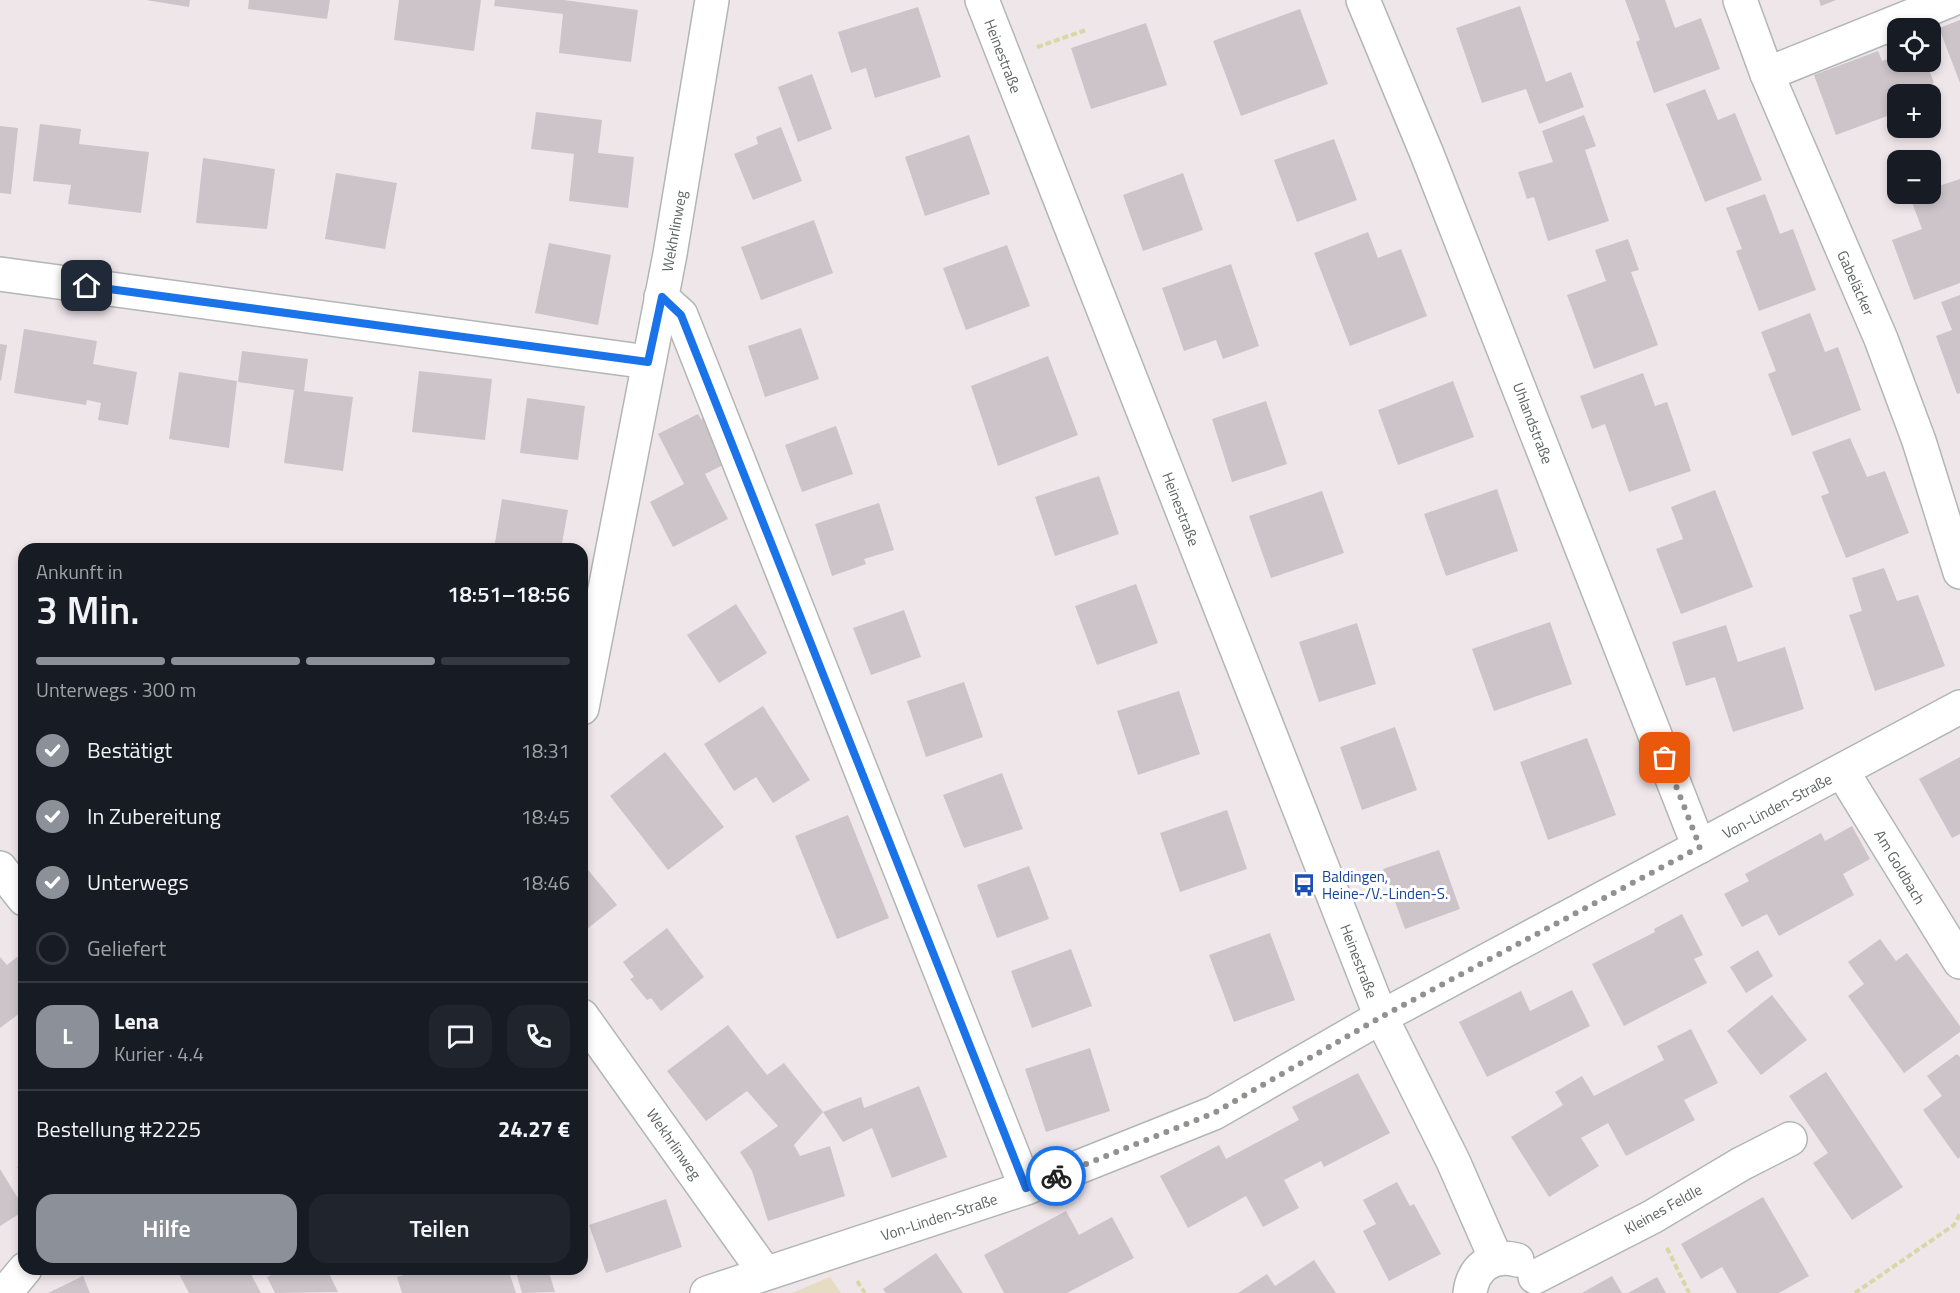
<!DOCTYPE html>
<html lang="de">
<head>
<meta charset="utf-8">
<style>
	:root { --surface:#171b24; --page:#20242c; --text:#f1f3f6; --muted:#9ea1a6; --line:#363941; --accent:#8c9099 }
	body { margin:0; font-family:"Titillium Web",sans-serif; background:var(--page); color:var(--text); height:100vh; display:flex; flex-direction:column; font-size:22px; white-space:nowrap }
	* { box-sizing:border-box; margin:0 }
	p { font-size:20px; color:var(--muted) }
	.icon { flex:none; width:33px; height:33px; fill:none; stroke:currentColor; stroke-width:2; stroke-linecap:round; stroke-linejoin:round }
	.map { position:relative; flex:1; overflow:hidden }
	.details { position:absolute; left:18px; top:543px; width:570px; height:732px; display:flex; flex-direction:column; background:var(--surface); border-radius:18px; box-shadow:0 3px 9px #0003 }
	.details>* { flex:none }
	.buttons { position:absolute; left:1887px; top:18px; display:grid; gap:12px }
	.buttons a { display:grid; place-items:center; width:54px; height:54px; border-radius:12px; background:var(--surface); box-shadow:0 3px 9px #0003; font-size:30px }
	.pin { position:absolute; display:grid; place-items:center; width:51px; height:51px; color:#fff; margin:-26px; border-radius:12px; box-shadow:0 3px 9px #0006 }
	.courier { position:absolute; display:grid; place-items:center; width:60px; height:60px; margin:-30px; border:4px solid #1a73e8; border-radius:50%; background:#fff; color:#222; box-shadow:0 2px 8px #0007 }
	.headline em { font-style:normal; font-weight:600 }
	.headline div { display:flex; flex-direction:column-reverse }
	.headline { display:flex; align-items:center; justify-content:space-between; height:102px; padding:0 18px }
	h1 { font-size:39px; font-weight:600; line-height:45px }
	.bar { display:grid; grid-template-columns:repeat(4,1fr); gap:9px 6px; align-content:center; height:72px; padding:0 18px }
	.bar i { height:8px; border-radius:4px; background:var(--line) }
	.bar .on { background:var(--accent) }
	.bar p { grid-column:span 4 }
	.line { display:flex; align-items:center; gap:15px; padding:0 18px; border-top:2px solid var(--line) }
	.line div { flex:1 }
	.round { display:grid; place-items:center; flex:none; width:63px; height:63px; border-radius:18px; background:var(--page) }
	ol { padding:0 18px; list-style:none }
	li { display:flex; align-items:center; gap:18px; height:66px }
	li p { margin-inline-start:auto }
	li .icon { padding:6px; border-radius:50%; background:var(--accent); color:#fff; stroke-width:4 }
	li:last-child { color:var(--muted) }
	li i { width:33px; height:33px; border:3px solid var(--line); border-radius:50% }
	.button { display:flex; gap:12px; margin-top:auto; padding:12px 18px }
	.button a { flex:1; height:69px; border-radius:18px; background:var(--accent); color:#fff; font-size:24px; font-weight:600; line-height:69px; text-align:center }
	.button a+a { background:var(--page); color:var(--text) }
	.map>svg:first-child { display:block }
	.green { fill:#e5dcc3 }
	.building { fill:#ccc4c9 }
	.lines { fill:none; stroke-linecap:round; stroke-linejoin:round }
	.minor-casing { stroke:#b1b7b3; stroke-width:36 }
	.path { stroke:#d7d7a7; stroke-width:4; stroke-dasharray:6 3; stroke-linecap:butt }
	.minor { stroke:#fff; stroke-width:33 }
	.done { stroke:#909290; stroke-width:6; stroke-dasharray:0 10.8 }
	.route { stroke:#1a73e8; stroke-width:8 }
	.labels { text-anchor:middle; dominant-baseline:central; stroke-width:6; stroke-linejoin:round; paint-order:stroke }
	.street-label { font-size:15px; fill:#5d6560; stroke:#fff }
	.transit-label { font-size:15px; fill:#164399; stroke:#fff; text-anchor:start }
</style>
</head>
<body>
<div class="map">
<svg width="1960" height="1293" viewBox="0 0 1960 1293">
	<rect width="100%" height="100%" fill="#efe6ea"/>
	<path class="green" d="M830,1277L841,1293H792Z"/>
	<g class="building">
		<path d="M146,0H190L189,7Z"/>
		<path d="M249,0H330L327,19L248,9Z"/>
		<path d="M399,0H481L474,51L394,40Z"/>
		<path d="M495,0H564L638,10L631,62L559,53L563,14L494,6Z"/>
		<path d="M1625,0H1665L1675,28L1701,18L1720,69L1654,93L1636,42L1640,40Z"/>
		<path d="M1819,0H1836L1821,6Z"/>
		<path d="M1520,6L1546,82L1571,72L1584,107L1539,124L1526,89L1482,103L1456,28Z"/>
		<path d="M918,7L941,77L875,98L866,68L851,73L838,32Z"/>
		<path d="M1300,9L1328,84L1241,116L1213,41Z"/>
		<path d="M1960,20V83L1939,28Z"/>
		<path d="M1146,23L1167,85L1091,109L1071,48Z"/>
		<path d="M1878,51L1882,61L1898,56V62H1926L1934,83L1904,94H1898L1896,97L1898,112L1836,135L1814,75Z"/>
		<path d="M812,74L832,129L798,142L778,87Z"/>
		<path d="M1705,89L1718,120L1735,113L1762,180L1705,202L1666,104Z"/>
		<path d="M536,112L602,120L598,153L634,157L628,208L569,201L574,154L531,149Z"/>
		<path d="M1584,115L1596,146L1585,150L1609,221L1548,241L1534,197L1527,199L1518,172L1553,162L1542,131Z"/>
		<path d="M40,124L81,129L79,144L149,152L141,213L68,204L71,185L33,181Z"/>
		<path d="M0,126L18,128L11,194L0,193Z"/>
		<path d="M781,127L802,181L753,200L734,154L758,144L756,137Z"/>
		<path d="M969,135L990,194L925,216L905,157Z"/>
		<path d="M1334,139L1357,200L1297,222L1274,160Z"/>
		<path d="M203,158L275,169L267,229L196,223Z"/>
		<path d="M336,173L397,183L385,249L325,239Z"/>
		<path d="M1183,173L1203,230L1143,251L1123,195Z"/>
		<path d="M1960,179V283L1914,300L1892,240L1922,229L1910,197L1919,194H1930V189Z"/>
		<path d="M1765,194L1780,234L1793,229L1816,290L1759,311L1736,251L1742,249L1726,208Z"/>
		<path d="M814,220L833,273L761,300L741,247Z"/>
		<path d="M1368,232L1378,258L1401,249L1427,316L1350,346L1314,253Z"/>
		<path d="M1628,239L1639,270L1631,272L1658,345L1594,369L1567,295L1606,281L1595,250Z"/>
		<path d="M549,243L611,255L598,325L535,313Z"/>
		<path d="M1007,245L1030,306L966,330L943,268Z"/>
		<path d="M1231,264L1259,346L1223,359L1216,340L1184,351L1162,288Z"/>
		<path d="M1960,295V393L1957,394L1936,336L1952,330L1941,302Z"/>
		<path d="M1810,313L1825,352L1838,347L1861,410L1792,436L1768,374L1776,371L1761,332Z"/>
		<path d="M801,328L819,379L765,397L748,346Z"/>
		<path d="M24,329L97,341L93,364L137,372L128,425L98,420L101,403L87,400L86,405L14,393Z"/>
		<path d="M0,344L7,345L1,381L0,380Z"/>
		<path d="M242,351L308,359L304,391L353,397L343,471L284,463L294,390L238,382Z"/>
		<path d="M1048,356L1078,435L998,466L971,386Z"/>
		<path d="M419,371L492,379L485,440L412,432Z"/>
		<path d="M179,372L237,381L229,448L169,439Z"/>
		<path d="M1643,373L1655,406L1667,402L1691,471L1629,492L1605,424L1592,429L1580,396Z"/>
		<path d="M1453,381L1474,437L1398,465L1378,410Z"/>
		<path d="M527,398L585,406L578,460L520,453Z"/>
		<path d="M1266,401L1287,464L1232,482L1212,419Z"/>
		<path d="M698,414L701,419L709,415L724,444L715,449L723,465L705,474L728,519L673,547L650,502L684,484L658,434Z"/>
		<path d="M836,426L853,474L802,492L785,445Z"/>
		<path d="M1850,438L1867,477L1885,471L1909,533L1846,558L1821,496L1829,493L1812,452Z"/>
		<path d="M1099,476L1119,534L1055,556L1035,497Z"/>
		<path d="M1497,489L1518,551L1446,576L1424,514Z"/>
		<path d="M1715,490L1753,587L1681,614L1656,549L1683,539L1671,507Z"/>
		<path d="M1322,491L1344,553L1271,578L1249,516Z"/>
		<path d="M502,499L568,510L561,549H494Z"/>
		<path d="M879,503L894,550L864,559L866,564L832,576L815,524Z"/>
		<path d="M1884,568L1897,601L1918,595L1945,666L1875,691L1849,615L1862,611L1852,578Z"/>
		<path d="M1136,584L1158,643L1097,665L1075,606Z"/>
		<path d="M736,604L767,653L719,683L687,635Z"/>
		<path d="M904,610L921,657L871,675L853,628Z"/>
		<path d="M1550,622L1572,684L1494,711L1472,649Z"/>
		<path d="M1357,623L1376,684L1319,702L1299,642Z"/>
		<path d="M1726,625L1738,662L1785,647L1804,709L1733,732L1715,677L1686,686L1672,642Z"/>
		<path d="M964,682L983,737L926,757L907,701Z"/>
		<path d="M1179,691L1200,754L1138,775L1117,711Z"/>
		<path d="M763,706L810,780L773,803L756,777L734,791L704,744Z"/>
		<path d="M1395,727L1417,790L1362,810L1340,747Z"/>
		<path d="M1587,738L1616,815L1548,840L1520,762Z"/>
		<path d="M665,752L724,827L668,870L610,796Z"/>
		<path d="M1960,757V834L1952,838L1919,779Z"/>
		<path d="M1002,773L1023,829L964,848L943,795Z"/>
		<path d="M1227,810L1247,869L1180,892L1160,833Z"/>
		<path d="M848,815L889,918L837,939L795,836Z"/>
		<path d="M1852,826L1870,859L1843,874L1854,895L1779,936L1767,914L1742,927L1724,894L1749,881L1745,874L1821,833L1825,841Z"/>
		<path d="M1439,850L1460,909L1405,929L1383,869Z"/>
		<path d="M584,865L617,905L582,933V867Z"/>
		<path d="M1029,866L1049,919L997,938L977,885Z"/>
		<path d="M1682,914L1703,955L1694,959L1707,983L1624,1026L1592,964L1655,932L1654,929Z"/>
		<path d="M667,928L704,977L661,1011L651,998L647,1000L630,979L634,977L623,962Z"/>
		<path d="M1270,933L1295,1000L1234,1022L1209,955Z"/>
		<path d="M1880,939L1896,961L1907,953L1960,1026V1032L1904,1073L1848,996L1864,984L1848,962Z"/>
		<path d="M1071,949L1092,1006L1032,1028L1011,971Z"/>
		<path d="M1758,950L1773,976L1746,993L1730,967Z"/>
		<path d="M0,957L7,965L17,957L24,966V1010L0,1028Z"/>
		<path d="M1572,990L1590,1026L1487,1077L1459,1022L1521,991L1530,1011Z"/>
		<path d="M1772,995L1807,1040L1761,1075L1727,1031Z"/>
		<path d="M728,1025L767,1075L784,1063L823,1112L794,1145L800,1156L830,1146L845,1196L768,1221L752,1171L740,1152L778,1126L747,1091L706,1121L667,1071Z"/>
		<path d="M1691,1029L1718,1083L1684,1100L1695,1120L1626,1156L1608,1123L1581,1138L1599,1166L1549,1197L1511,1137L1563,1105L1555,1092L1582,1076L1594,1096L1664,1060L1657,1046Z"/>
		<path d="M1090,1048L1110,1111L1046,1132L1025,1069Z"/>
		<path d="M1957,1054L1960,1057V1157L1958,1159L1923,1110L1942,1096L1927,1076Z"/>
		<path d="M1826,1072L1903,1187L1852,1220L1813,1163L1828,1153L1789,1096Z"/>
		<path d="M1358,1073L1390,1133L1324,1167L1321,1161L1284,1180L1299,1208L1263,1227L1246,1196L1188,1228L1160,1176L1219,1145L1226,1159L1299,1120L1292,1107Z"/>
		<path d="M919,1086L947,1157L892,1178L872,1128L843,1142L823,1112L861,1097L864,1108Z"/>
		<path d="M24,1163V1177L17,1167Z"/>
		<path d="M0,1169L24,1208V1211L0,1226Z"/>
		<path d="M1397,1182L1410,1206L1414,1204L1441,1254L1389,1281L1363,1231L1376,1224L1363,1200Z"/>
		<path d="M1763,1197L1809,1276L1779,1293H1737L1722,1267L1701,1279L1681,1244Z"/>
		<path d="M666,1199L682,1247L606,1273L589,1225Z"/>
		<path d="M1066,1211L1079,1235L1112,1217L1134,1258L1067,1293H1004L984,1255Z"/>
		<path d="M936,1253L963,1293H886L883,1289Z"/>
		<path d="M1314,1260L1336,1293H1238L1267,1274L1275,1286Z"/>
		<path d="M189,1269H248L261,1293H189L179,1274Z"/>
		<path d="M274,1269H327L338,1292L275,1293L267,1277L277,1273Z"/>
		<path d="M424,1269H508L516,1293H402L397,1277Z"/>
		<path d="M515,1269H548L555,1292L522,1293Z"/>
		<path d="M83,1276L90,1293H48Z"/>
		<path d="M1612,1276L1622,1293H1582Z"/>
		<path d="M1657,1277L1666,1293H1628Z"/>
	</g>
	<g class="lines">
		<g class="minor-casing">
			<g id="minor">
				<path d="M982,0L1381,1017L1453,1161L1496,1259"/>
				<path d="M1363,0L1427,154L1699,847"/>
				<path d="M1740,0L1767,74L1881,339L1919,441L1960,572"/>
				<path d="M1767,74L1951,0"/>
				<path d="M0,274L648,362"/>
				<path d="M661,297L681,315L1026,1188"/>
				<path d="M582,708L670,254L712,0"/>
				<path d="M1842,771L1960,962"/>
				<path d="M0,868L24,899"/>
				<path d="M582,1016L765,1273"/>
				<path d="M1535,1277L1652,1217L1741,1164L1790,1139"/>
				<path d="M5,1293L25,1269"/>
				<path d="M707,1293L1026,1188L1214,1113L1381,1017L1960,707"/>
				<path d="M1470,1293C1473,1268 1492,1253 1517,1260"/>
			</g>
		</g>
		<g class="path">
			<path d="M1037,47L1086,30"/>
			<path d="M1667,1248L1689,1293"/>
			<path d="M857,1281L865,1293"/>
			<path d="M1855,1293L1954,1225L1960,1214"/>
		</g>
		<use href="#minor" class="minor"/>
	</g>
	<g class="lines">
		<path class="done" d="M1056,1176L1214,1113L1381,1017L1700,847L1665,758"/>
		<path class="route" d="M87,286L648,362L662,297L681,315L1026,1188L1056,1176"/>
	</g>
	<defs>
		<g id="bus-bare" transform="scale(1.8)"><path d="M-5-6H5V4H4V6H2V4H-2V6H-4V4H-5ZM-3.5-4V0h7V-4ZM-3.5 1.2v1.5H-2V1.2ZM2 1.2v1.5H3.5V1.2Z" fill="#1a4fb4" stroke="#fff" stroke-width="2.5" paint-order="stroke"/></g>
	</defs>
	<g fill-rule="evenodd">
		<use href="#bus-bare" x="1304" y="885"/>
	</g>
	<g class="labels">
		<g class="street-label">
			<text transform="translate(1003 56) rotate(69)">Heinestraße</text>
			<text transform="translate(674 231) rotate(-80)">Wekhrlinweg</text>
			<text transform="translate(1856 283) rotate(66)">Gabeläcker</text>
			<text transform="translate(1533 423) rotate(69)">Uhlandstraße</text>
			<text transform="translate(1181 509) rotate(69)">Heinestraße</text>
			<text transform="translate(1777 806) rotate(-28)">Von-Linden-Straße</text>
			<text transform="translate(1900 867) rotate(59)">Am Goldbach</text>
			<text transform="translate(1359 961) rotate(69)">Heinestraße</text>
			<text transform="translate(674 1144) rotate(55)">Wekhrlinweg</text>
			<text transform="translate(1663 1209) rotate(-29)">Kleines Feldle</text>
			<text transform="translate(939 1217) rotate(-18)">Von-Linden-Straße</text>
		</g>
		<g class="transit-label">
			<text x="1322" y="876">Baldingen,<tspan x="1322" dy="17">Heine-/V.-Linden-S.</tspan></text>
		</g>
	</g>
</svg>
<div class="buttons">
<a><svg class="icon" aria-label="locate" viewBox="0 0 24 24"><circle cx="12" cy="12" r="6"/><path d="M12 2v4M12 18v4M2 12h4M18 12h4"/></svg></a>
<a>+</a>
<a>−</a>
</div>
<div class="pin" style="left:1665px;top:758px;background:#ea580c"><svg class="icon" aria-label="bag" viewBox="0 0 24 24"><path d="M5 8h14l-1 12H6zM9 8a3 3 0 0 1 6 0"/></svg></div>
<div class="pin" style="left:87px;top:286px;background:#1f2937"><svg class="icon" aria-label="home" viewBox="0 0 24 24"><path d="M3 11l9-7 9 7M6 9v11h12V9"/></svg></div>
<div class="courier" style="left:1056px;top:1176px"><svg class="icon" aria-label="bike" viewBox="0 0 24 24"><circle cx="6" cy="16" r="4"/><circle cx="18" cy="16" r="4"/><path d="M6 16l4-8h5l3 8M10 8l3 8H6M13 5h3"/></svg></div>
<section class="details">
<div class="headline"><div><h1>3 Min.</h1><p>Ankunft in</p></div><em>18:51–18:56</em></div>
<div class="bar"><i class="on"></i><i class="on"></i><i class="on"></i><i></i><p>Unterwegs · 300 m</p></div>
<ol>
<li><svg class="icon" aria-label="check" viewBox="0 0 24 24"><path d="M5 12l5 5 9-10"/></svg>Bestätigt<p>18:31</p></li>
<li><svg class="icon" aria-label="check" viewBox="0 0 24 24"><path d="M5 12l5 5 9-10"/></svg>In Zubereitung<p>18:45</p></li>
<li><svg class="icon" aria-label="check" viewBox="0 0 24 24"><path d="M5 12l5 5 9-10"/></svg>Unterwegs<p>18:46</p></li>
<li><i></i>Geliefert</li>
</ol>
<div class="line" style="height:108px"><b class="round" style="background:var(--accent);color:#fff">L</b><div><b>Lena</b><p>Kurier · 4.4</p></div><a class="round"><svg class="icon" aria-label="chat" viewBox="0 0 24 24"><path d="M4 5h16v11H9l-5 4z"/></svg></a><a class="round"><svg class="icon" aria-label="phone" viewBox="0 0 24 24"><path d="M5 4h4l2 5-3 2q2 4 5 5l2-3 5 2v4C11 20 4 13 5 4z"/></svg></a></div>
<div class="line" style="height:78px"><div>Bestellung #2225</div><b>24.27 €</b></div>
<div class="button"><a>Hilfe</a><a>Teilen</a></div>
</section>
</div>
</body>
</html>
